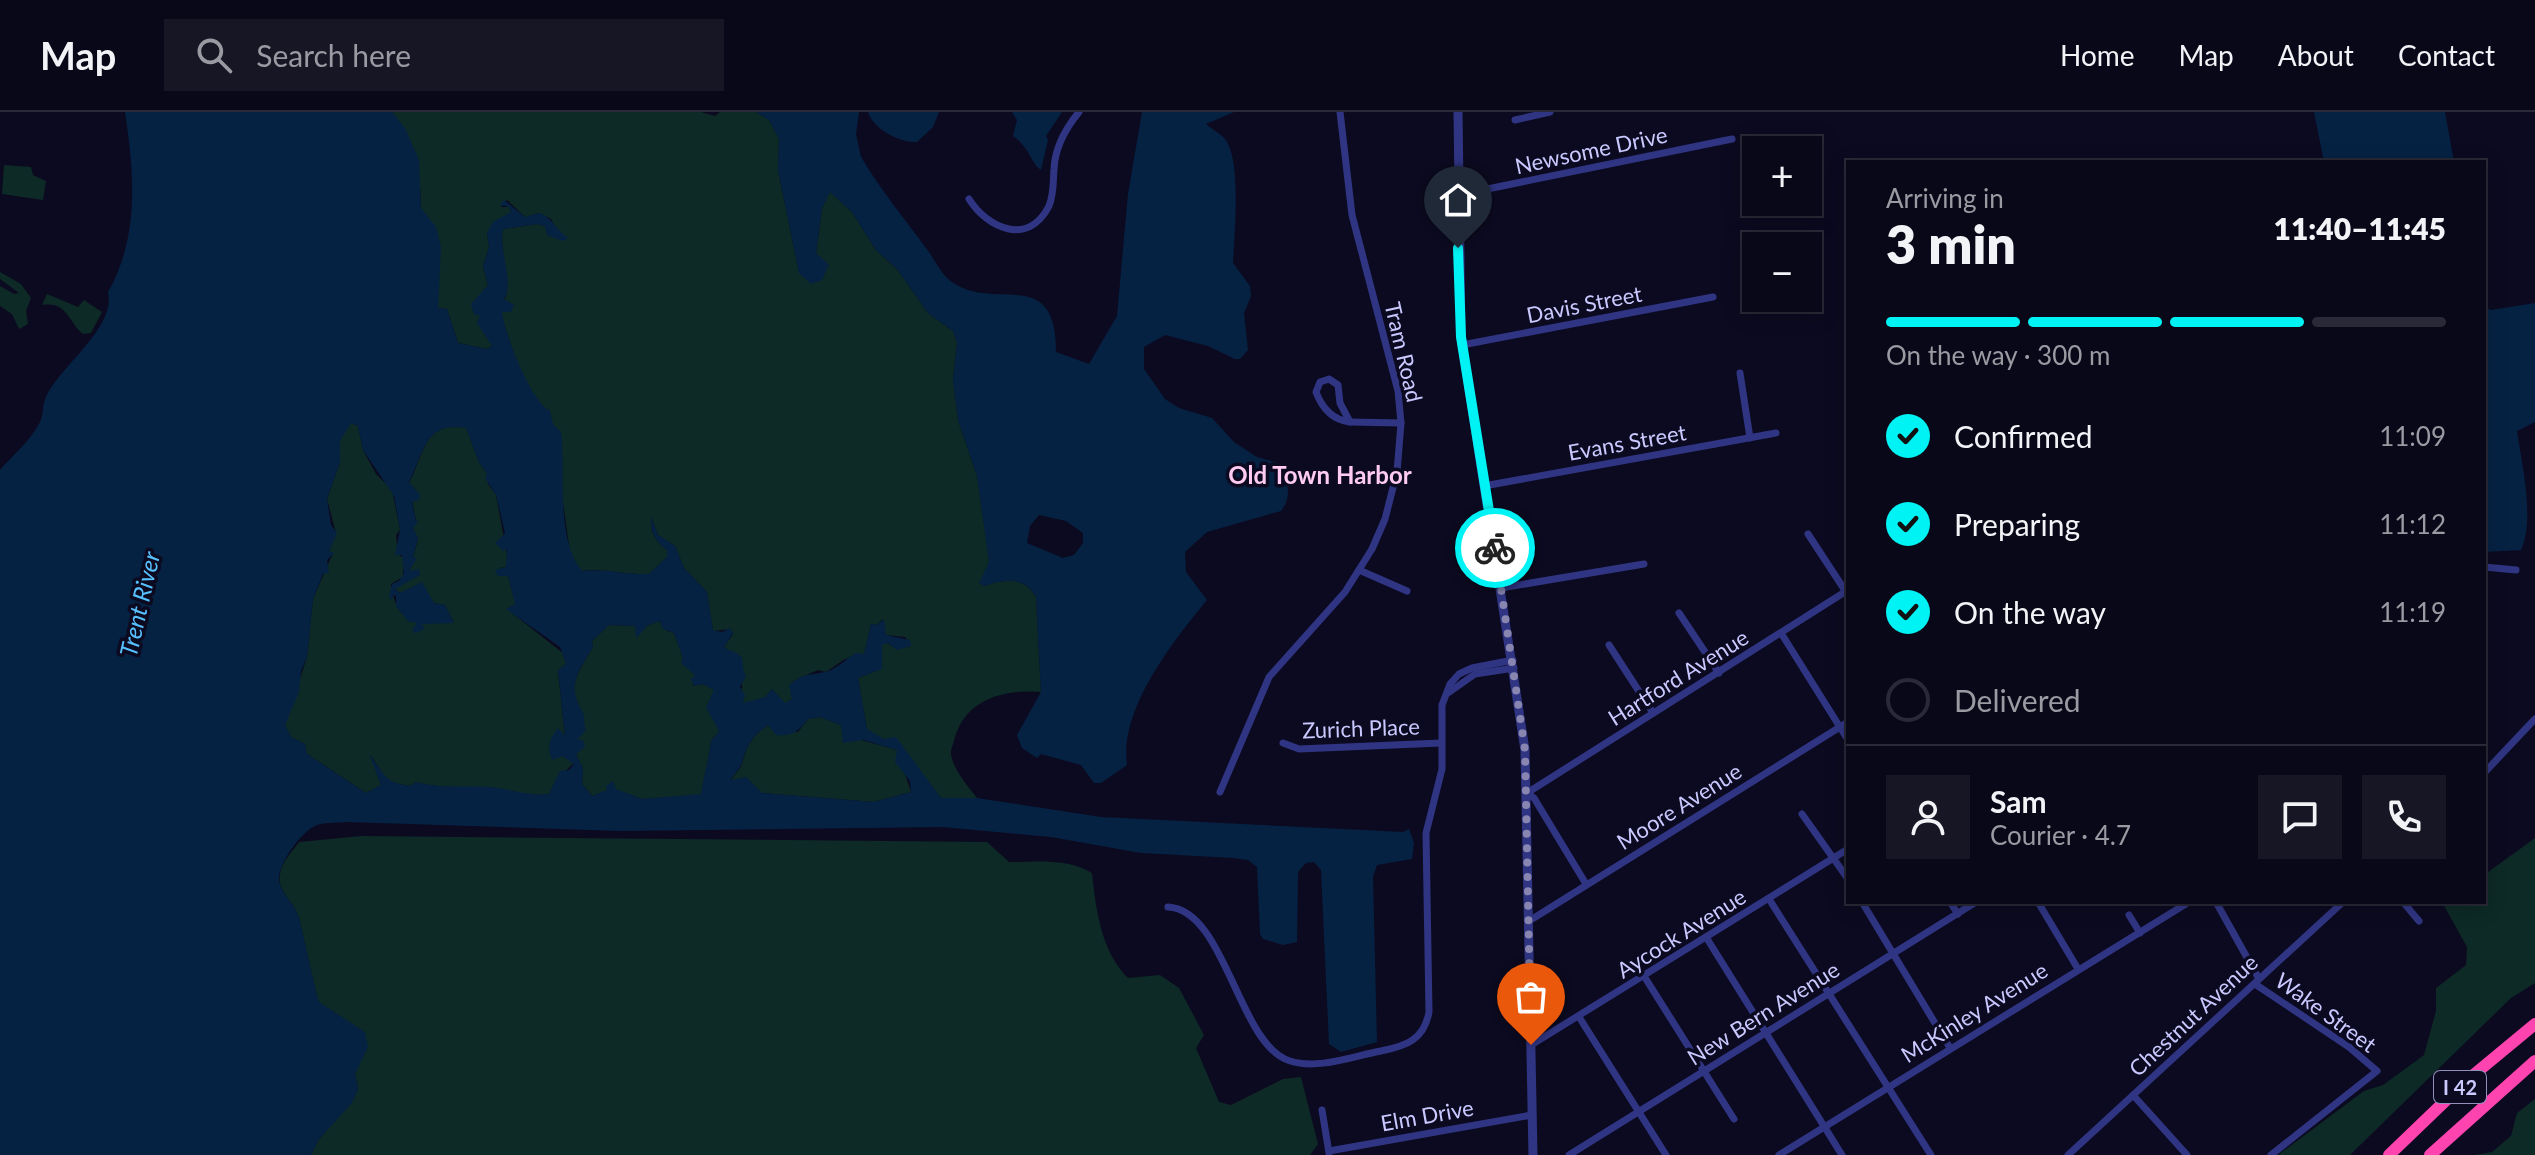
<!DOCTYPE html>
<html lang="en">
<head>
<meta charset="utf-8">
<style>
	:root { --surface:#090818; --page:#171625; --text:#f1f3f6; --muted:#999aa2; --line:#292937; --accent:#00f3f4 }
	body { margin:0; font-family:Lato,sans-serif; background:var(--page); color:var(--text); height:100vh; display:flex; flex-direction:column; font-size:30px; white-space:nowrap }
	* { box-sizing:border-box; margin:0 }
	p { font-size:26px; color:var(--muted) }
	.icon { flex:none; width:44px; height:44px; fill:none; stroke:currentColor; stroke-width:2; stroke-linecap:round; stroke-linejoin:round }
	.map { position:relative; flex:1; overflow:hidden }
	.sheet { position:absolute; left:1846px; top:48px; width:640px; height:744px; display:flex; flex-direction:column; background:var(--surface); border-radius:0px; box-shadow:0 4px 20px #0003,0 0 0 2px var(--line) }
	.sheet>* { flex:none }
	.buttons { position:absolute; left:1742px; top:24px; display:grid; gap:16px }
	.buttons a { display:grid; place-items:center; width:80px; height:80px; border-radius:0px; background:var(--surface); box-shadow:0 4px 20px #0003,0 0 0 2px var(--line); font-size:40px }
	.pin { position:absolute; display:grid; place-items:center; width:68px; height:68px; color:#fff; margin:-82px -34px; border-radius:50% 50% 50% 0; rotate:-45deg; box-shadow:0 0 8px #0007 }
	.pin .icon { rotate:45deg }
	.courier { position:absolute; display:grid; place-items:center; width:80px; height:80px; margin:-40px; border:6px solid #00f3f4; border-radius:50%; background:#fff; color:#222; box-shadow:0 2px 10px #0007 }
	.headline em { font-style:normal; font-weight:800 }
	.headline div { display:flex; flex-direction:column-reverse }
	.headline { display:flex; align-items:center; justify-content:space-between; height:136px; padding:0 40px }
	h1 { font-size:52px; font-weight:800; line-height:60px }
	.bar { display:grid; grid-template-columns:repeat(4,1fr); gap:12px 8px; align-content:center; height:96px; padding:0 40px }
	.bar i { height:10px; border-radius:6px; background:var(--line) }
	.bar .on { background:var(--accent) }
	.bar p { grid-column:span 4 }
	.line { display:flex; align-items:center; gap:20px; padding:0 40px; border-top:2px solid var(--line) }
	.line div { flex:1 }
	.round { display:grid; place-items:center; flex:none; width:84px; height:84px; border-radius:0px; background:var(--page) }
	ol { padding:0 40px; list-style:none }
	li { display:flex; align-items:center; gap:24px; height:88px }
	li p { margin-inline-start:auto }
	li .icon { padding:8px; border-radius:50%; background:var(--accent); color:#111; stroke-width:4 }
	li:last-child { color:var(--muted) }
	li i { width:44px; height:44px; border:4px solid var(--line); border-radius:50% }
	header { display:flex; align-items:center; gap:48px; box-sizing:border-box; height:112px; padding:0 40px; background:var(--surface); border-bottom:2px solid var(--line) }
	header strong { font-size:38px }
	nav { display:flex; gap:44px; margin-inline-start:auto; font-size:28px }
	.search { width:560px; height:72px; background:var(--page); display:flex; align-items:center; gap:20px; box-sizing:border-box; padding:0 28px; border-radius:0px; color:var(--muted); font-size:30px }
	.map>svg:first-child { display:block }
	.green { fill:#0d2a26 }
	.water { fill:#062243; fill-rule:evenodd }
	.lines { fill:none; stroke-linecap:round; stroke-linejoin:round }
	.minor { stroke:#303583; stroke-width:7 }
	.tertiary { stroke:#303583; stroke-width:9 }
	.motorway { stroke:#ff44b0; stroke-width:12 }
	.done { stroke:#8886b1; stroke-width:8; stroke-dasharray:0 14.4 }
	.route { stroke:#00f3f4; stroke-width:10 }
	.labels { text-anchor:middle; dominant-baseline:central; stroke-width:7; stroke-linejoin:round; paint-order:stroke }
	.shield { fill:#0c0a20; stroke:#9190bc; stroke-width:2 }
	.shield-label { font-size:20px; font-weight:bold; fill:#cac9ff }
	.street-label { font-size:22px; fill:#cac9ff; stroke:#0c0a20 }
	.neighbourhood-label { font-size:24px; font-weight:bold; fill:#ffcbf1; stroke:#0c0a20 }
	.water-label { font-size:24px; font-style:italic; fill:#57c1ff; stroke:#0c0a20 }
</style>
</head>
<body>
<header>
<strong>Map</strong>
<div class="search"><svg class="icon" aria-label="search" viewBox="0 0 24 24"><circle cx="10" cy="10" r="6"/><path d="M15 15l6 6"/></svg>Search here</div>
<nav><a>Home</a><a>Map</a><a>About</a><a>Contact</a></nav>
</header>
<div class="map">
<svg width="2535" height="1043" viewBox="0 0 2535 1043">
	<rect width="100%" height="100%" fill="#0c0a20"/>
	<g class="green">
		<path d="M392,0H701L715,4L720,0H756L769,8L775,19L779,27L778,58L799,161L816,141L822,96L829,79L852,100L876,138L897,157L928,201L953,219L957,231L953,268L958,308L977,364L987,432L989,450L984,474C1004,467 1024,464 1036,485L1041,580C1005,577 967,586 955,625C954,631 950,638 951,643C954,659 968,674 977,686H941L910,646L867,617L858,566L881,557V533L887,531L897,537L911,534L905,525L886,523L883,507L877,513L871,512L864,542L845,547L826,560L818,558L793,569L792,587L784,592L772,577L766,585L742,592V548L724,535L733,522L731,517L713,519L707,480L684,456L675,434L658,423L652,407C649,421 657,430 667,438V445L649,462C625,463 605,456 581,459L571,447L550,299C527,288 509,229 502,204L501,200H511L504,188C514,173 498,138 503,117L537,112L545,114L547,123L557,124L558,120L551,107L539,101L525,105L507,88L501,95H509L511,100L487,121L489,135L483,154L488,173L476,190L492,234L487,237L458,231L447,197L438,196C435,155 449,132 421,97C422,64 412,26 392,0Z"/>
		<path d="M4,53L31,55L33,63L46,69L43,88L2,82Z"/>
		<path d="M0,160L21,172L31,186L26,199L28,212L19,217L12,202L0,194V174L14,182L19,181L0,167Z"/>
		<path d="M47,182L78,195L84,188L102,200L91,221L83,222C68,210 68,189 42,193Z"/>
		<path d="M351,311L358,314L363,338L376,362L392,378L400,418L396,423L398,442L404,446L403,465L391,472C397,515 417,509 454,511L445,493L434,491L415,474L400,481L395,477L414,459L409,460L418,427L413,416L416,409L409,371C425,340 423,310 466,315L479,350L488,363V372L496,383L508,448L506,455L500,456L508,464L516,493L507,497L564,542L566,552L558,559L565,625L559,617L562,643L574,651L560,664L549,682C524,685 503,675 479,675C456,675 438,676 416,670L410,674C382,670 387,666 371,644L381,673L366,681L307,642L305,632L291,625L285,613L307,545L313,487L333,441L329,439L336,421L327,387L340,350V329L343,318Z"/>
		<path d="M659,509L667,519L674,521L683,546L696,563L693,574L703,572L715,578L713,602L719,619L711,629C709,648 704,663 701,683L642,687L615,677L613,669L608,678L592,684L582,672L583,656L576,642L580,629L577,628L584,613C568,576 572,569 593,535L592,529L609,513L637,514L636,525L648,513Z"/>
		<path d="M820,605L841,613L843,623L897,638L911,680L874,690L762,681L746,665L731,669C733,663 740,658 742,652C747,633 751,625 768,613L798,620L808,607Z"/>
		<path d="M361,724L987,730L1009,750C1037,750 1067,746 1092,761C1096,798 1101,839 1128,866L1160,863L1179,876L1204,923L1196,936L1219,990L1231,993L1283,967L1301,965L1318,1032L1310,1043H311L319,1027L352,990L358,977L355,962L364,920L319,891C311,862 306,834 299,806C295,790 276,779 280,762C282,749 292,740 299,730Z"/>
		<path d="M2535,726V871L2511,886L2350,1043H2278L2364,979L2383,973L2424,943L2436,899V876L2466,853L2467,835L2443,792L2484,790V763Z"/>
		<path d="M2535,987V1043H2475L2492,1040L2511,1024L2517,1001Z"/>
	</g>
	<g class="water">
		<path d="M125,0H392L405,16L419,48L421,96L436,115L441,135L438,196L447,197L458,231L487,237L492,234L477,211L480,204L474,202L471,192L488,173L483,154L489,135L487,121L493,110L511,100L509,95L500,93L504,88L525,105L539,101C552,105 556,118 568,126L563,129L547,123L545,114L537,112L503,117C498,138 515,171 504,187L514,193L511,200H502C505,223 531,290 550,299L553,312L561,320C566,360 555,427 582,459C606,456 625,463 649,462L667,445V438C656,429 650,420 651,405L658,423L675,434L684,456L707,480L713,518L722,520L730,516L733,521L724,535C729,539 735,539 739,543C745,547 741,558 746,564L740,575L745,583L743,591L765,585L772,577L785,591L792,587L789,574C801,559 820,564 833,557C841,553 847,546 856,541L864,542L871,512L877,513L884,507L886,523L910,528L911,534L897,538L888,531L882,533V557L858,566L867,617L884,627L896,625L941,686H977L1101,705L1403,720L1409,717L1414,731L1412,747L1377,753L1373,765L1377,930L1341,940L1329,932L1321,758L1314,750L1306,751L1298,760L1297,830L1283,833L1263,827L1260,822L1257,755L1248,748L1234,746L1141,741L1051,725L942,715L620,719L348,710C338,711 326,710 317,713C302,718 278,752 279,768C281,783 295,791 299,806C306,833 311,862 319,890L365,920L368,935L355,962L358,977L352,991L319,1027L311,1043H0V358C13,343 31,328 40,310C44,302 42,293 46,285C59,255 117,215 108,180C140,124 134,60 125,0ZM351,311L358,314L363,338L394,384L400,418L395,443H402L404,461L399,469L392,472L389,484L392,488L393,483L396,484V494L408,509L417,511L412,518L415,521L425,517L422,512L454,511L445,493L434,491L422,470L400,481L395,477L420,463L419,457L409,459L417,446L413,445L418,426L413,416L419,409H416L412,390L419,388L420,383L409,370C424,341 424,309 466,316L479,350L487,362L485,366L496,383L505,421L495,431L503,439L507,437L506,455L495,458L498,464H508L515,492L506,497L560,535L566,552L558,558L565,624L558,616C549,628 547,634 552,648L562,644L574,652L569,658L560,659L549,682C529,684 517,679 499,676C470,672 446,678 416,670L410,674C385,671 384,662 369,642L381,673L366,681L307,642L305,632L291,625L285,613L299,580L301,559L307,545L313,487L323,462L329,461L327,448L334,441L329,439L337,421L331,413L327,387L340,350V329ZM660,509L663,517L674,521L683,546L681,551L695,563L691,567L694,574L703,572L714,578L706,595L719,619L711,629C709,647 704,663 701,682L642,687L616,677L613,669L606,674L607,678L592,684L582,672L583,656L576,642L585,635L583,628H577L586,618C583,611 586,605 582,599C567,572 577,562 593,535L592,529L609,513L635,514L636,526L648,513ZM820,605L841,613L843,631L863,628L897,638L895,650L910,669L911,680L874,690L762,681L746,665L731,668C733,663 740,657 742,651C747,633 751,625 768,613L776,623C792,625 799,619 808,607Z"/>
		<path d="M756,0H859L856,22L861,45C880,77 904,106 926,136C933,145 939,158 947,166C991,205 1056,148 1056,240L1089,252L1117,204L1128,82L1142,0H1234L1206,12C1211,17 1220,21 1225,27C1242,49 1234,123 1233,151L1250,174L1251,184L1244,201L1248,238L1240,247H1235L1208,234L1165,223L1144,235V257L1165,287L1179,296L1212,306L1234,330L1257,345L1278,351C1288,366 1293,384 1281,399L1207,420L1185,440L1186,460L1207,488C1174,528 1119,597 1127,653L1101,671H1094L1081,653L1041,642L1037,646L1022,636L1017,623L1041,580L1036,485C1025,464 1004,467 984,474L979,471L989,450L977,364L958,308L953,268L957,231L953,219L928,201L897,157L876,138L852,100L830,80L822,96L816,141L829,153L822,168L811,172L799,161L778,58L779,27L769,8ZM1039,403L1066,409L1083,421V431L1074,443L1063,446L1027,431L1030,414Z"/>
		<path d="M868,0H939L933,15L917,30C900,31 873,17 868,0Z"/>
		<path d="M1012,0H1062L1046,24L1048,28L1041,58C1031,52 1031,37 1013,24L1017,8Z"/>
		<path d="M2314,0H2445L2454,50H2324Z"/>
		<path d="M2535,191V310L2517,319C2522,353 2535,408 2521,438L2484,440V194L2491,198Z"/>
	</g>
	<g class="lines">
		<g class="minor">
			<path d="M1515,8L1550,0"/>
			<path d="M1458,83L1732,27"/>
			<path d="M969,87C987,116 1028,135 1049,94C1054,82 1053,70 1054,57C1055,35 1065,17 1079,0"/>
			<path d="M1462,233L1713,185"/>
			<path d="M1740,261L1750,326"/>
			<path d="M1329,267L1338,273L1340,291L1350,310C1333,308 1322,296 1316,280L1320,270Z"/>
			<path d="M1350,310L1401,311"/>
			<path d="M1484,374L1776,321"/>
			<path d="M1808,422L1846,480"/>
			<path d="M2484,455L2516,458"/>
			<path d="M1359,458L1407,479"/>
			<path d="M1501,476L1644,452"/>
			<path d="M1679,501L1719,561"/>
			<path d="M1781,521L1848,628"/>
			<path d="M1609,533L1653,601"/>
			<path d="M1448,581L1475,562L1514,556"/>
			<path d="M1283,631L1299,637L1441,631"/>
			<path d="M2484,661L2535,607"/>
			<path d="M1220,680L1269,565L1345,480L1372,437L1385,407L1397,360L1401,311L1398,279L1352,103L1340,0"/>
			<path d="M1802,702L1848,767"/>
			<path d="M1586,772L1534,686L1527,681L1848,478"/>
			<path d="M1769,787L1931,1043"/>
			<path d="M1862,790L1950,936"/>
			<path d="M1950,790L1958,802"/>
			<path d="M2038,790L2078,857"/>
			<path d="M2216,790L2259,867"/>
			<path d="M2403,790L2419,809"/>
			<path d="M1168,795C1226,798 1238,933 1290,949C1318,958 1353,944 1381,939C1406,934 1424,928 1429,900L1426,721L1442,657V593L1450,572L1459,562L1472,556L1513,548"/>
			<path d="M2129,803L2140,821"/>
			<path d="M1529,809L1848,610"/>
			<path d="M1706,825L1842,1043"/>
			<path d="M1644,864L1734,1007"/>
			<path d="M2255,872L2349,935L2377,959L2271,1043"/>
			<path d="M1579,905L1666,1043"/>
			<path d="M1531,933L1848,737"/>
			<path d="M2133,983L2187,1043"/>
			<path d="M1322,998L1329,1041"/>
			<path d="M1329,1039L1532,1003"/>
			<path d="M1569,1043L1976,790"/>
			<path d="M1779,1043L2189,790"/>
			<path d="M2068,1043L2343,790"/>
		</g>
		<path class="tertiary" d="M1458,0L1461,225L1525,638L1533,1043"/>
		<g class="motorway">
			<path d="M2389,1043L2465,970L2535,912"/>
			<path d="M2430,1043L2535,949"/>
		</g>
	</g>
	<g class="lines">
		<path class="done" d="M1495,436L1525,638L1531,933"/>
		<path class="route" d="M1458,136L1461,225L1495,436"/>
	</g>
	<g class="labels">
		<rect class="shield" x="2434" y="959" width="52" height="32" rx="6"/>
		<g class="shield-label">
			<text x="2460" y="975">I 42</text>
		</g>
		<g class="street-label">
			<text transform="translate(1591 38) rotate(-12)">Newsome Drive</text>
			<text transform="translate(1584 192) rotate(-11)">Davis Street</text>
			<text transform="translate(1404 240) rotate(77)">Tram Road</text>
			<text transform="translate(1627 330) rotate(-10)">Evans Street</text>
			<text transform="translate(1678 565) rotate(-32)">Hartford Avenue</text>
			<text transform="translate(1361 616) rotate(-2)">Zurich Place</text>
			<text transform="translate(1679 694) rotate(-32)">Moore Avenue</text>
			<text transform="translate(1681 821) rotate(-32)">Aycock Avenue</text>
			<text transform="translate(1974 900) rotate(-32)">McKinley Avenue</text>
			<text transform="translate(2326 900) rotate(36)">Wake Street</text>
			<text transform="translate(1763 901) rotate(-32)">New Bern Avenue</text>
			<text transform="translate(2193 903) rotate(-43)">Chestnut Avenue</text>
			<text transform="translate(1427 1003) rotate(-10)">Elm Drive</text>
		</g>
		<g class="neighbourhood-label">
			<text x="1320" y="362">Old Town Harbor</text>
		</g>
		<g class="water-label">
			<text transform="translate(139 492) rotate(-77)">Trent River</text>
		</g>
	</g>
</svg>
<div class="buttons">
<a>+</a>
<a>−</a>
</div>
<div class="pin" style="left:1531px;top:933px;background:#ea580c"><svg class="icon" aria-label="bag" viewBox="0 0 24 24"><path d="M5 8h14l-1 12H6zM9 8a3 3 0 0 1 6 0"/></svg></div>
<div class="pin" style="left:1458px;top:136px;background:#1f2937"><svg class="icon" aria-label="home" viewBox="0 0 24 24"><path d="M3 11l9-7 9 7M6 9v11h12V9"/></svg></div>
<div class="courier" style="left:1495px;top:436px"><svg class="icon" aria-label="bike" viewBox="0 0 24 24"><circle cx="6" cy="16" r="4"/><circle cx="18" cy="16" r="4"/><path d="M6 16l4-8h5l3 8M10 8l3 8H6M13 5h3"/></svg></div>
<section class="sheet">
<div class="headline"><div><h1>3 min</h1><p>Arriving in</p></div><em>11:40–11:45</em></div>
<div class="bar"><i class="on"></i><i class="on"></i><i class="on"></i><i></i><p>On the way · 300 m</p></div>
<ol>
<li><svg class="icon" aria-label="check" viewBox="0 0 24 24"><path d="M5 12l5 5 9-10"/></svg>Confirmed<p>11:09</p></li>
<li><svg class="icon" aria-label="check" viewBox="0 0 24 24"><path d="M5 12l5 5 9-10"/></svg>Preparing<p>11:12</p></li>
<li><svg class="icon" aria-label="check" viewBox="0 0 24 24"><path d="M5 12l5 5 9-10"/></svg>On the way<p>11:19</p></li>
<li><i></i>Delivered</li>
</ol>
<div class="line" style="height:144px"><a class="round"><svg class="icon" aria-label="person" viewBox="0 0 24 24"><circle cx="12" cy="8" r="4"/><path d="M4 21q1-7 8-7t8 7"/></svg></a><div><b>Sam</b><p>Courier · 4.7</p></div><a class="round"><svg class="icon" aria-label="chat" viewBox="0 0 24 24"><path d="M4 5h16v11H9l-5 4z"/></svg></a><a class="round"><svg class="icon" aria-label="phone" viewBox="0 0 24 24"><path d="M5 4h4l2 5-3 2q2 4 5 5l2-3 5 2v4C11 20 4 13 5 4z"/></svg></a></div>
</section>
</div>
</body>
</html>
